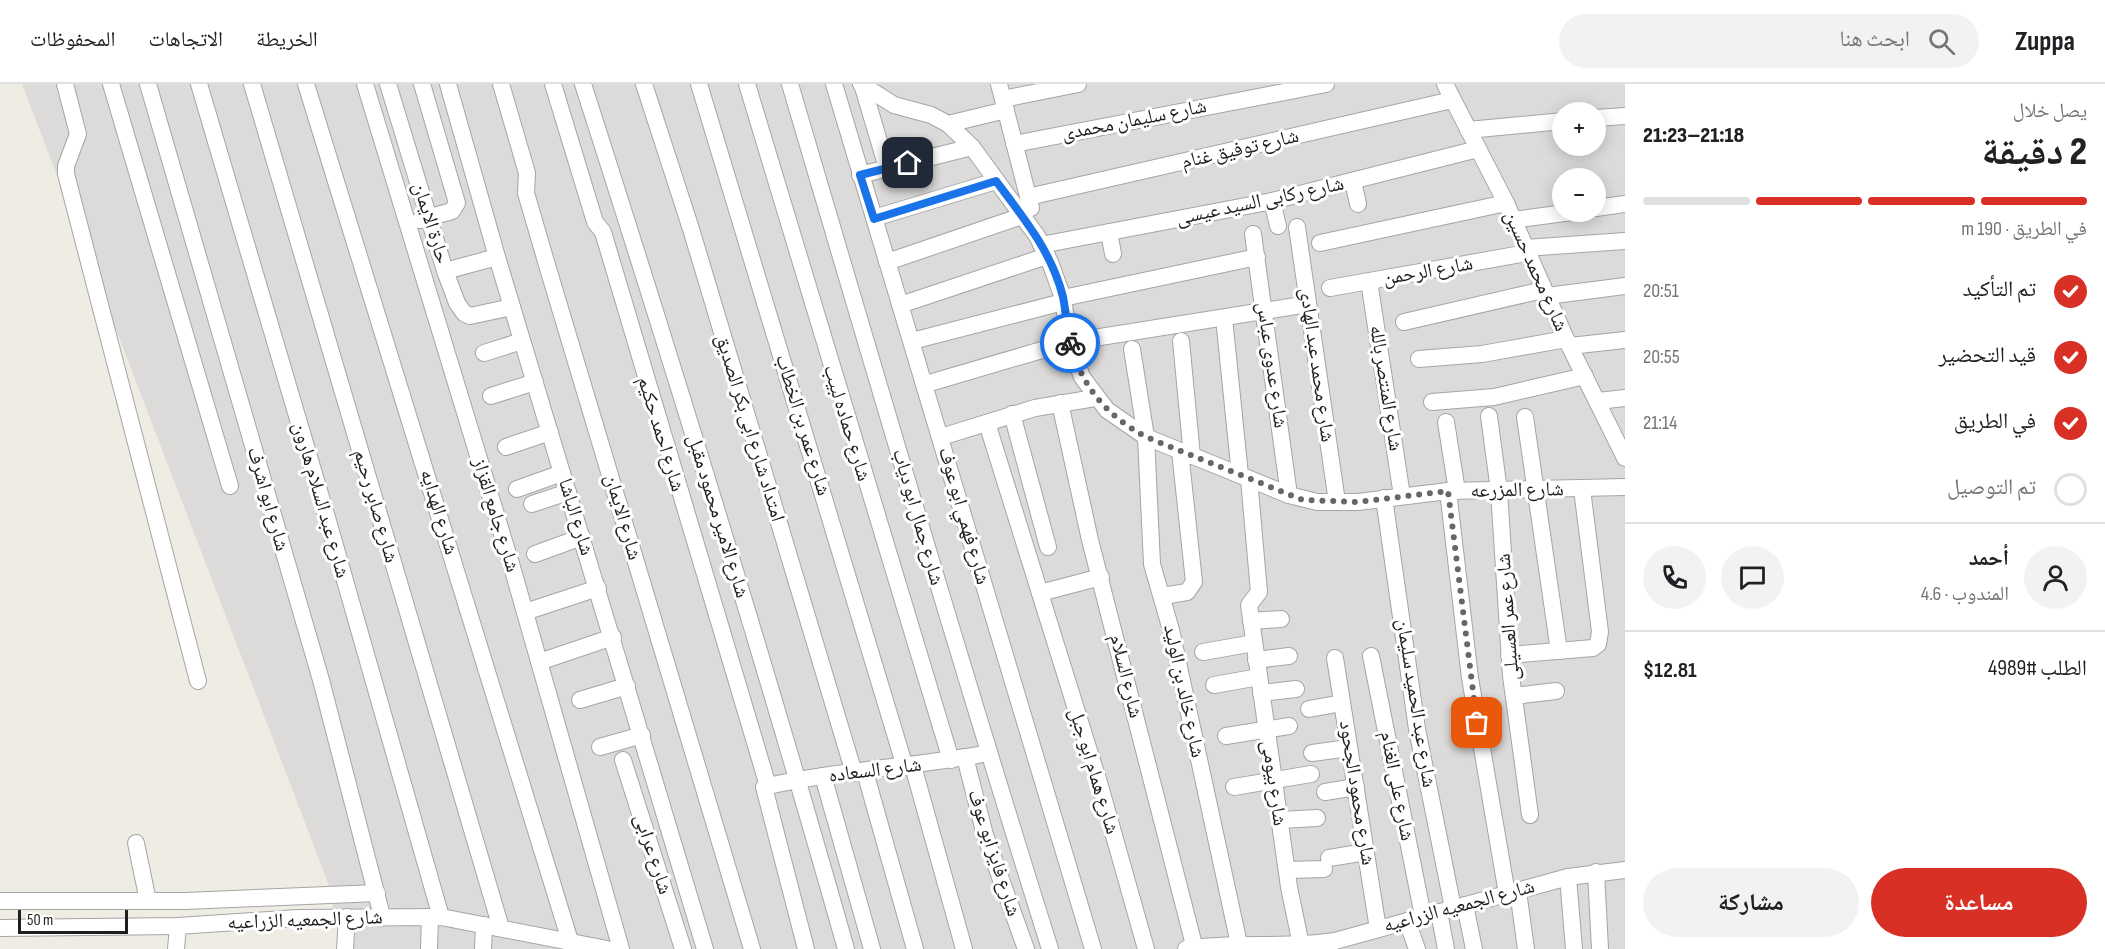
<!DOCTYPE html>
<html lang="ar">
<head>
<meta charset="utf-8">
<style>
	:root { --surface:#fff; --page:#f2f2f2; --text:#202124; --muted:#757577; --line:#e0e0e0; --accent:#d93025 }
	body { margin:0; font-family:"Sofia Sans Condensed","Noto Naskh Arabic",sans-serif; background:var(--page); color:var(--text); direction:rtl; height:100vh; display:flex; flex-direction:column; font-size:22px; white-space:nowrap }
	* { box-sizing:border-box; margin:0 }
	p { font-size:20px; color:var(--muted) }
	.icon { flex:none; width:33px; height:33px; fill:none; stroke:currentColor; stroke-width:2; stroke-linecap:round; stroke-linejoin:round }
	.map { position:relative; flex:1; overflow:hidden; direction:ltr }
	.sheet { display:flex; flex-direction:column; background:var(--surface); width:480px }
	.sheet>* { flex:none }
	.tools { position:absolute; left:1552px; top:18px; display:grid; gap:12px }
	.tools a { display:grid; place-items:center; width:54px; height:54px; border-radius:50%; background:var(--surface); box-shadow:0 3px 15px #0003; font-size:30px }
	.scale { position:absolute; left:18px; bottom:15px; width:110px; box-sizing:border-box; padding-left:6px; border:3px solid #1e1e1e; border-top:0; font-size:16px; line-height:21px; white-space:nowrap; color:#1e1e1e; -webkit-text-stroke:4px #fff; paint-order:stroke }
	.pin { position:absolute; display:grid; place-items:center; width:51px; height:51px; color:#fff; margin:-26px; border-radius:12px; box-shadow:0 3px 9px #0006 }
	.courier { position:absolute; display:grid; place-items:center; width:60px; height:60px; margin:-30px; border:4px solid #1a73e8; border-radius:50%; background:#fff; color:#222; box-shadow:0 2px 8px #0007 }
	.summary em { font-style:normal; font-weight:800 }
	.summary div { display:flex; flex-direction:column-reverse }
	.summary { display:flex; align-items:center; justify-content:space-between; height:102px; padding:0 18px }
	h1 { font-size:39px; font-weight:800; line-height:45px }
	.bar { display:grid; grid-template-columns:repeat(4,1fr); gap:9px 6px; align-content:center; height:72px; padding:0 18px }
	.bar i { height:8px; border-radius:4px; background:var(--line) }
	.bar .on { background:var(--accent) }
	.bar p { grid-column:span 4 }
	.line { display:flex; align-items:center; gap:15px; padding:0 18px; border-top:2px solid var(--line) }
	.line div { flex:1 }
	.round { display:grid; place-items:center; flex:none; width:63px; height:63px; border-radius:32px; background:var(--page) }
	ol { padding:0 18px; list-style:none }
	li { display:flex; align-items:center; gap:18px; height:66px }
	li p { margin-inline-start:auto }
	li .icon { padding:6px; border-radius:50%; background:var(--accent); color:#fff; stroke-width:4 }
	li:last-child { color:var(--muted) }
	li i { width:33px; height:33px; border:3px solid var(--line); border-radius:50% }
	.cta { display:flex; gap:12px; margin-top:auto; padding:12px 18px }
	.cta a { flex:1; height:69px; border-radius:36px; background:var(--accent); color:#fff; font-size:24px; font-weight:800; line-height:69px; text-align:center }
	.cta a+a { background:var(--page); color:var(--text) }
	header { display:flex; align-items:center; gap:36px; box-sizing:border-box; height:84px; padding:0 30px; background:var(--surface); border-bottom:2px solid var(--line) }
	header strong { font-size:28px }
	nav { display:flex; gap:33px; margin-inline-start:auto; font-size:21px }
	.search { width:420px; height:54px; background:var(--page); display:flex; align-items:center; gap:15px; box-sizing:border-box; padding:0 21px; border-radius:33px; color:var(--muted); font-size:22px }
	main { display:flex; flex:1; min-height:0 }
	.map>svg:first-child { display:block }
	.residential { fill:#dcdbda; fill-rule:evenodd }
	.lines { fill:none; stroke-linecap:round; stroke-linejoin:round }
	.minor-casing { stroke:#a5a5a5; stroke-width:18 }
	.minor { stroke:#fff; stroke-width:16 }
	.done { stroke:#676663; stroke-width:6; stroke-dasharray:0 10.8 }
	.route { stroke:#1a73e8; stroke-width:8 }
	.labels { text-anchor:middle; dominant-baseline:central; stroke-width:6; stroke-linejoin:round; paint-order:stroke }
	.street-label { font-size:20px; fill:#1e1e1e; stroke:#fff }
</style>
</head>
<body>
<header>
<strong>Zuppa</strong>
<div class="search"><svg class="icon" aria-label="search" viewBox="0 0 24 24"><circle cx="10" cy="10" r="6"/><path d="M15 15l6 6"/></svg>ابحث هنا</div>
<nav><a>الخريطة</a><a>الاتجاهات</a><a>المحفوظات</a></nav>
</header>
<main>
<section class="sheet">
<div class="summary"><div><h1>2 دقيقة</h1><p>يصل خلال</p></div><em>21:18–21:23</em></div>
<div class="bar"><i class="on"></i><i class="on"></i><i class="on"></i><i></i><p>في الطريق · 190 m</p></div>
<ol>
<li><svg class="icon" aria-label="check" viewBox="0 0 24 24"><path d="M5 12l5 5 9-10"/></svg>تم التأكيد<p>20:51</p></li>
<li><svg class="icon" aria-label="check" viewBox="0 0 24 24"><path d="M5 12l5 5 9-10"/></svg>قيد التحضير<p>20:55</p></li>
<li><svg class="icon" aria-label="check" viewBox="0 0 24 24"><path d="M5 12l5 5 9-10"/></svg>في الطريق<p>21:14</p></li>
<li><i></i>تم التوصيل</li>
</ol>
<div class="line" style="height:108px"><a class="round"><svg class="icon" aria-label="person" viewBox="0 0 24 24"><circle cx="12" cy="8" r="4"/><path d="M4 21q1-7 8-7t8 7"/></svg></a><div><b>أحمد</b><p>المندوب · 4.6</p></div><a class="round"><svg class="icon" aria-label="chat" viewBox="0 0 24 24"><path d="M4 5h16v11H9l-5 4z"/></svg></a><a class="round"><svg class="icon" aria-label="phone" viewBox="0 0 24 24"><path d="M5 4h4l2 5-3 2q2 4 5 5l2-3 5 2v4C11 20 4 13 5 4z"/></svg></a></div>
<div class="line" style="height:78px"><div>الطلب #4989</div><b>$12.81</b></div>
<div class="cta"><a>مساعدة</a><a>مشاركة</a></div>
</section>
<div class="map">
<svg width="1625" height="865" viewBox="0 0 1625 865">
	<rect width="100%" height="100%" fill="#efece3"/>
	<path class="residential" d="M22,0H1625V865H342L327,796ZM1563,28H1596V62H1563ZM1563,94H1596V128H1563Z"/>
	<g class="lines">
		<g class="minor-casing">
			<g id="minor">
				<path d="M65,0L78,50L66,82V90L198,597"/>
				<path d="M111,0L230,402"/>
				<path d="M148,0L321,596L382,832"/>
				<path d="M199,0L328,437L441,833"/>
				<path d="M252,0L501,844"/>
				<path d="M306,0L570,857"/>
				<path d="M365,0L512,483L621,865"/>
				<path d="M388,0L445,187L457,219L464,229L470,232L512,223"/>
				<path d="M448,0L497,173L705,865"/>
				<path d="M501,0L527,89L526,109L547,181L752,865"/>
				<path d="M553,0L595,138L603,148L768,702"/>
				<path d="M583,0C675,287 764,575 846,865"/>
				<path d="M644,0L691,145L854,689"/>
				<path d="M699,0L905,683"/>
				<path d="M747,0L951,676"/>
				<path d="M790,0C875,289 960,578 1050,865"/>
				<path d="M834,0L1093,865"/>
				<path d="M861,0L894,21L931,31L948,40L972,63L1037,152L1050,178L1063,214L1069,258L1082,293L1107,326L1146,353L1289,411L1317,418H1358L1448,407L1625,403"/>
				<path d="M862,0L887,84"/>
				<path d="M999,0L1031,124"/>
				<path d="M1445,0L1506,119L1566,255L1625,374"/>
				<path d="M1003,15L1078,0"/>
				<path d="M1596,34L1625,32"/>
				<path d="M948,40L1006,26"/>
				<path d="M1468,46L1563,37"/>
				<path d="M1014,60L1326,0"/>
				<path d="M860,91L972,63"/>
				<path d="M1353,97L1358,120"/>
				<path d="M1028,113L1452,16"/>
				<path d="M1272,117L1278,142"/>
				<path d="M1596,124L1625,120"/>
				<path d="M874,134L996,97"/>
				<path d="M420,136L452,127L457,119L422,0"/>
				<path d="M1513,136L1572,128"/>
				<path d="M1297,143L1337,418"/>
				<path d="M1109,148L1113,170"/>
				<path d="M1253,150L1289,411"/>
				<path d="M1320,159L1506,119"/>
				<path d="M1041,161L1272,117L1478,65"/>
				<path d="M1525,164L1625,157"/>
				<path d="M887,178L1022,132"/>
				<path d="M445,187L497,173"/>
				<path d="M1369,197L1402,412"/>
				<path d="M1330,204L1527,169"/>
				<path d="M1547,212L1625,202"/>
				<path d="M1063,214L1257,173"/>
				<path d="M900,221L1047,172"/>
				<path d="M1224,234L1240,391"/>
				<path d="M1404,238L1543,206"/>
				<path d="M912,257L1063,218"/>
				<path d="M1181,257L1192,372"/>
				<path d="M1570,262L1625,256"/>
				<path d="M1132,265L1146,353L1152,480L1171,546L1239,860"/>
				<path d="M484,269L522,257"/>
				<path d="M1419,275L1482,270L1566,255"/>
				<path d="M926,300L1069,258L1308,220"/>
				<path d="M491,312L535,298"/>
				<path d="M1598,317L1625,314"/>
				<path d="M1432,318L1494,313L1585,292"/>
				<path d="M1060,319L1090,456L1195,865"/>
				<path d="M1012,330L1048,463"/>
				<path d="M1489,332L1499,407L1511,592L1530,731"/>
				<path d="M1525,333L1559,567"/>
				<path d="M1446,338L1457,407"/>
				<path d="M987,339L1100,702L1146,865"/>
				<path d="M941,353L1035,324L1095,314"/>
				<path d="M506,363L550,348"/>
				<path d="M1249,395L1259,508L1249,521L1289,803L1301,861"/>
				<path d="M517,405L562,389"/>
				<path d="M1448,407L1470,594L1507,810"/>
				<path d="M1384,414L1417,645L1453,824"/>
				<path d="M532,420L568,408"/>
				<path d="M535,470L582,453"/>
				<path d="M1040,509L1101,493"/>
				<path d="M1163,512L1187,508L1194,498L1180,367"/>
				<path d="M525,528L598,504"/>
				<path d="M1251,537L1281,535"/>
				<path d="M1203,568L1254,559"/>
				<path d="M1509,571L1593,564L1598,560L1600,548L1582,405"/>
				<path d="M1371,572L1423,832"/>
				<path d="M1335,574L1378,845"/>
				<path d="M1256,576L1289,572"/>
				<path d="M539,578L613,553"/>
				<path d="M1214,601L1259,593"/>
				<path d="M1261,609L1296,605"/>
				<path d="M1514,612L1556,607"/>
				<path d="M580,616L627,602"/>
				<path d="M1309,625L1342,619"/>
				<path d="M1226,652L1289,642"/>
				<path d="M600,663L642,651"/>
				<path d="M1312,669L1349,664"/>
				<path d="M965,673L985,751L1026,865"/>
				<path d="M623,676L683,865"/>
				<path d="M913,682L964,865"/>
				<path d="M865,688L915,865"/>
				<path d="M823,692L872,865"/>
				<path d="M1234,703L1311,690"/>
				<path d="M1325,708L1356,703"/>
				<path d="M1280,736L1317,734"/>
				<path d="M136,759L148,817"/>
				<path d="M1329,774L1366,768"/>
				<path d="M1287,786L1324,785"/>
				<path d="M1596,788L1600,865"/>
				<path d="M1568,793L1574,865"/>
				<path d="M1518,807L1526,865"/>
				<path d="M0,817H185L377,809"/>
				<path d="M1465,821L1474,865"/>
				<path d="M1439,828L1446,865"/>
				<path d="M1407,837L1417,865"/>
				<path d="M0,844L178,842L298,834L441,833L607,865"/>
				<path d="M176,865L178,842"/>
				<path d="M345,865L347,833"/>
				<path d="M429,865L430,833"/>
				<path d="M483,865L484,841"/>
				<path d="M806,865L764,703C838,686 914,683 989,669"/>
				<path d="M1186,865C1236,857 1286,865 1335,857L1568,793L1625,786"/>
			</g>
		</g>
		<use href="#minor" class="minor"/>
	</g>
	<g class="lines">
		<path class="done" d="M1070,259C1082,303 1106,331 1146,353L1303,416L1358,418L1448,407L1477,639"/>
		<path class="route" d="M908,79L860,91L874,135L996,97C1023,133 1052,168 1063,213C1066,228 1067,244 1070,259"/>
	</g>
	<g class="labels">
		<g class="street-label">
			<text transform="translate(1134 36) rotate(-11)">شارع سليمان محمدى</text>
			<text transform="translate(1240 65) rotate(-13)">شارع توفيق غنام</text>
			<text transform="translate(1260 117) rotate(-12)">شارع ركابى السيد عيسى</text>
			<text transform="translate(431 139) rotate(73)">حارة الايمان</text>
			<text transform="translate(1428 187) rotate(-10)">شارع الرحمن</text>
			<text transform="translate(1536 187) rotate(66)">شارع محمد حسين</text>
			<text transform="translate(1272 281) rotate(82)">شارع عدوى عباس</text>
			<text transform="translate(1317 281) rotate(82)">شارع محمد عبد الهادى</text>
			<text transform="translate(1386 304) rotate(81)">شارع المنتصر بالله</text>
			<text transform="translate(847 339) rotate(73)">شارع حماده لبيب</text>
			<text transform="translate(803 341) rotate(73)">شارع عمر بن الخطاب</text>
			<text transform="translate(750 344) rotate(73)">امتداد شارع ابى بكر الصديق</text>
			<text transform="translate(661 350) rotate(73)">شارع احمد حكيم</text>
			<text transform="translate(1517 406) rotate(-1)">شارع المزرعه</text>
			<text transform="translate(268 415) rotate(74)">شارع ابو اشرف</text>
			<text transform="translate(321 416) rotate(74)">شارع عبد السلام هارون</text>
			<text transform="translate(376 422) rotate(74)">شارع صابر رحيم</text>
			<text transform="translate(439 428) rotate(73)">شارع الهدايه</text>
			<text transform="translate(496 431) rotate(73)">شارع جامع القزاز</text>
			<text transform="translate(718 432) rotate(73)">شارع الامير محمود مقبل</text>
			<text transform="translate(964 432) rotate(74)">شارع فهمي ابو عوف</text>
			<text transform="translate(576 433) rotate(73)">شارع الباشا</text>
			<text transform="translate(623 433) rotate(74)">شارع الايمان</text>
			<text transform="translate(918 433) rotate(74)">شارع جمال ابو دياب</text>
			<text transform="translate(1508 533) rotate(-94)">شارع عمر العسيلى</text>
			<text transform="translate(1126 592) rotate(76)">شارع السلام</text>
			<text transform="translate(1184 607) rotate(78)">شارع خالد بن الوليد</text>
			<text transform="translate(1416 619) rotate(81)">شارع عبد الحميد سليمان</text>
			<text transform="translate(875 686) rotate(-7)">شارع السعاده</text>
			<text transform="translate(1094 687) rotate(73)">شارع همام ابو جبل</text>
			<text transform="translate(1274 699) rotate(82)">شارع بيومى</text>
			<text transform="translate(1397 702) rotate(79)">شارع على الغنام</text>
			<text transform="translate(1357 709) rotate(81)">شارع محمود الجحود</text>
			<text transform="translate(994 769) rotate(72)">شارع فايز ابو عوف</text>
			<text transform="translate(653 770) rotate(72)">شارع عرابى</text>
			<text transform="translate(1459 822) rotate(-15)">شارع الجمعيه الزراعيه</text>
			<text transform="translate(305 836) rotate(-2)">شارع الجمعيه الزراعيه</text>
		</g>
	</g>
</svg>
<div class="tools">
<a>+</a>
<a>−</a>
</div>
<div class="scale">50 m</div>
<div class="pin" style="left:1477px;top:639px;background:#ea580c"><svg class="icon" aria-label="bag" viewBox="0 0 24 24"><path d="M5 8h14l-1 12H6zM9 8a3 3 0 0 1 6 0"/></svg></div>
<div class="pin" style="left:908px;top:79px;background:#1f2937"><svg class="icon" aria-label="home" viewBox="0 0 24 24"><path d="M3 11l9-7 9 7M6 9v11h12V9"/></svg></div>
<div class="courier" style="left:1070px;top:259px"><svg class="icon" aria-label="bike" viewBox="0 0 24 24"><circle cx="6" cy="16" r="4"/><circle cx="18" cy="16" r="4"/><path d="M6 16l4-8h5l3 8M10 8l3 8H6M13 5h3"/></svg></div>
</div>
</main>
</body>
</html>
